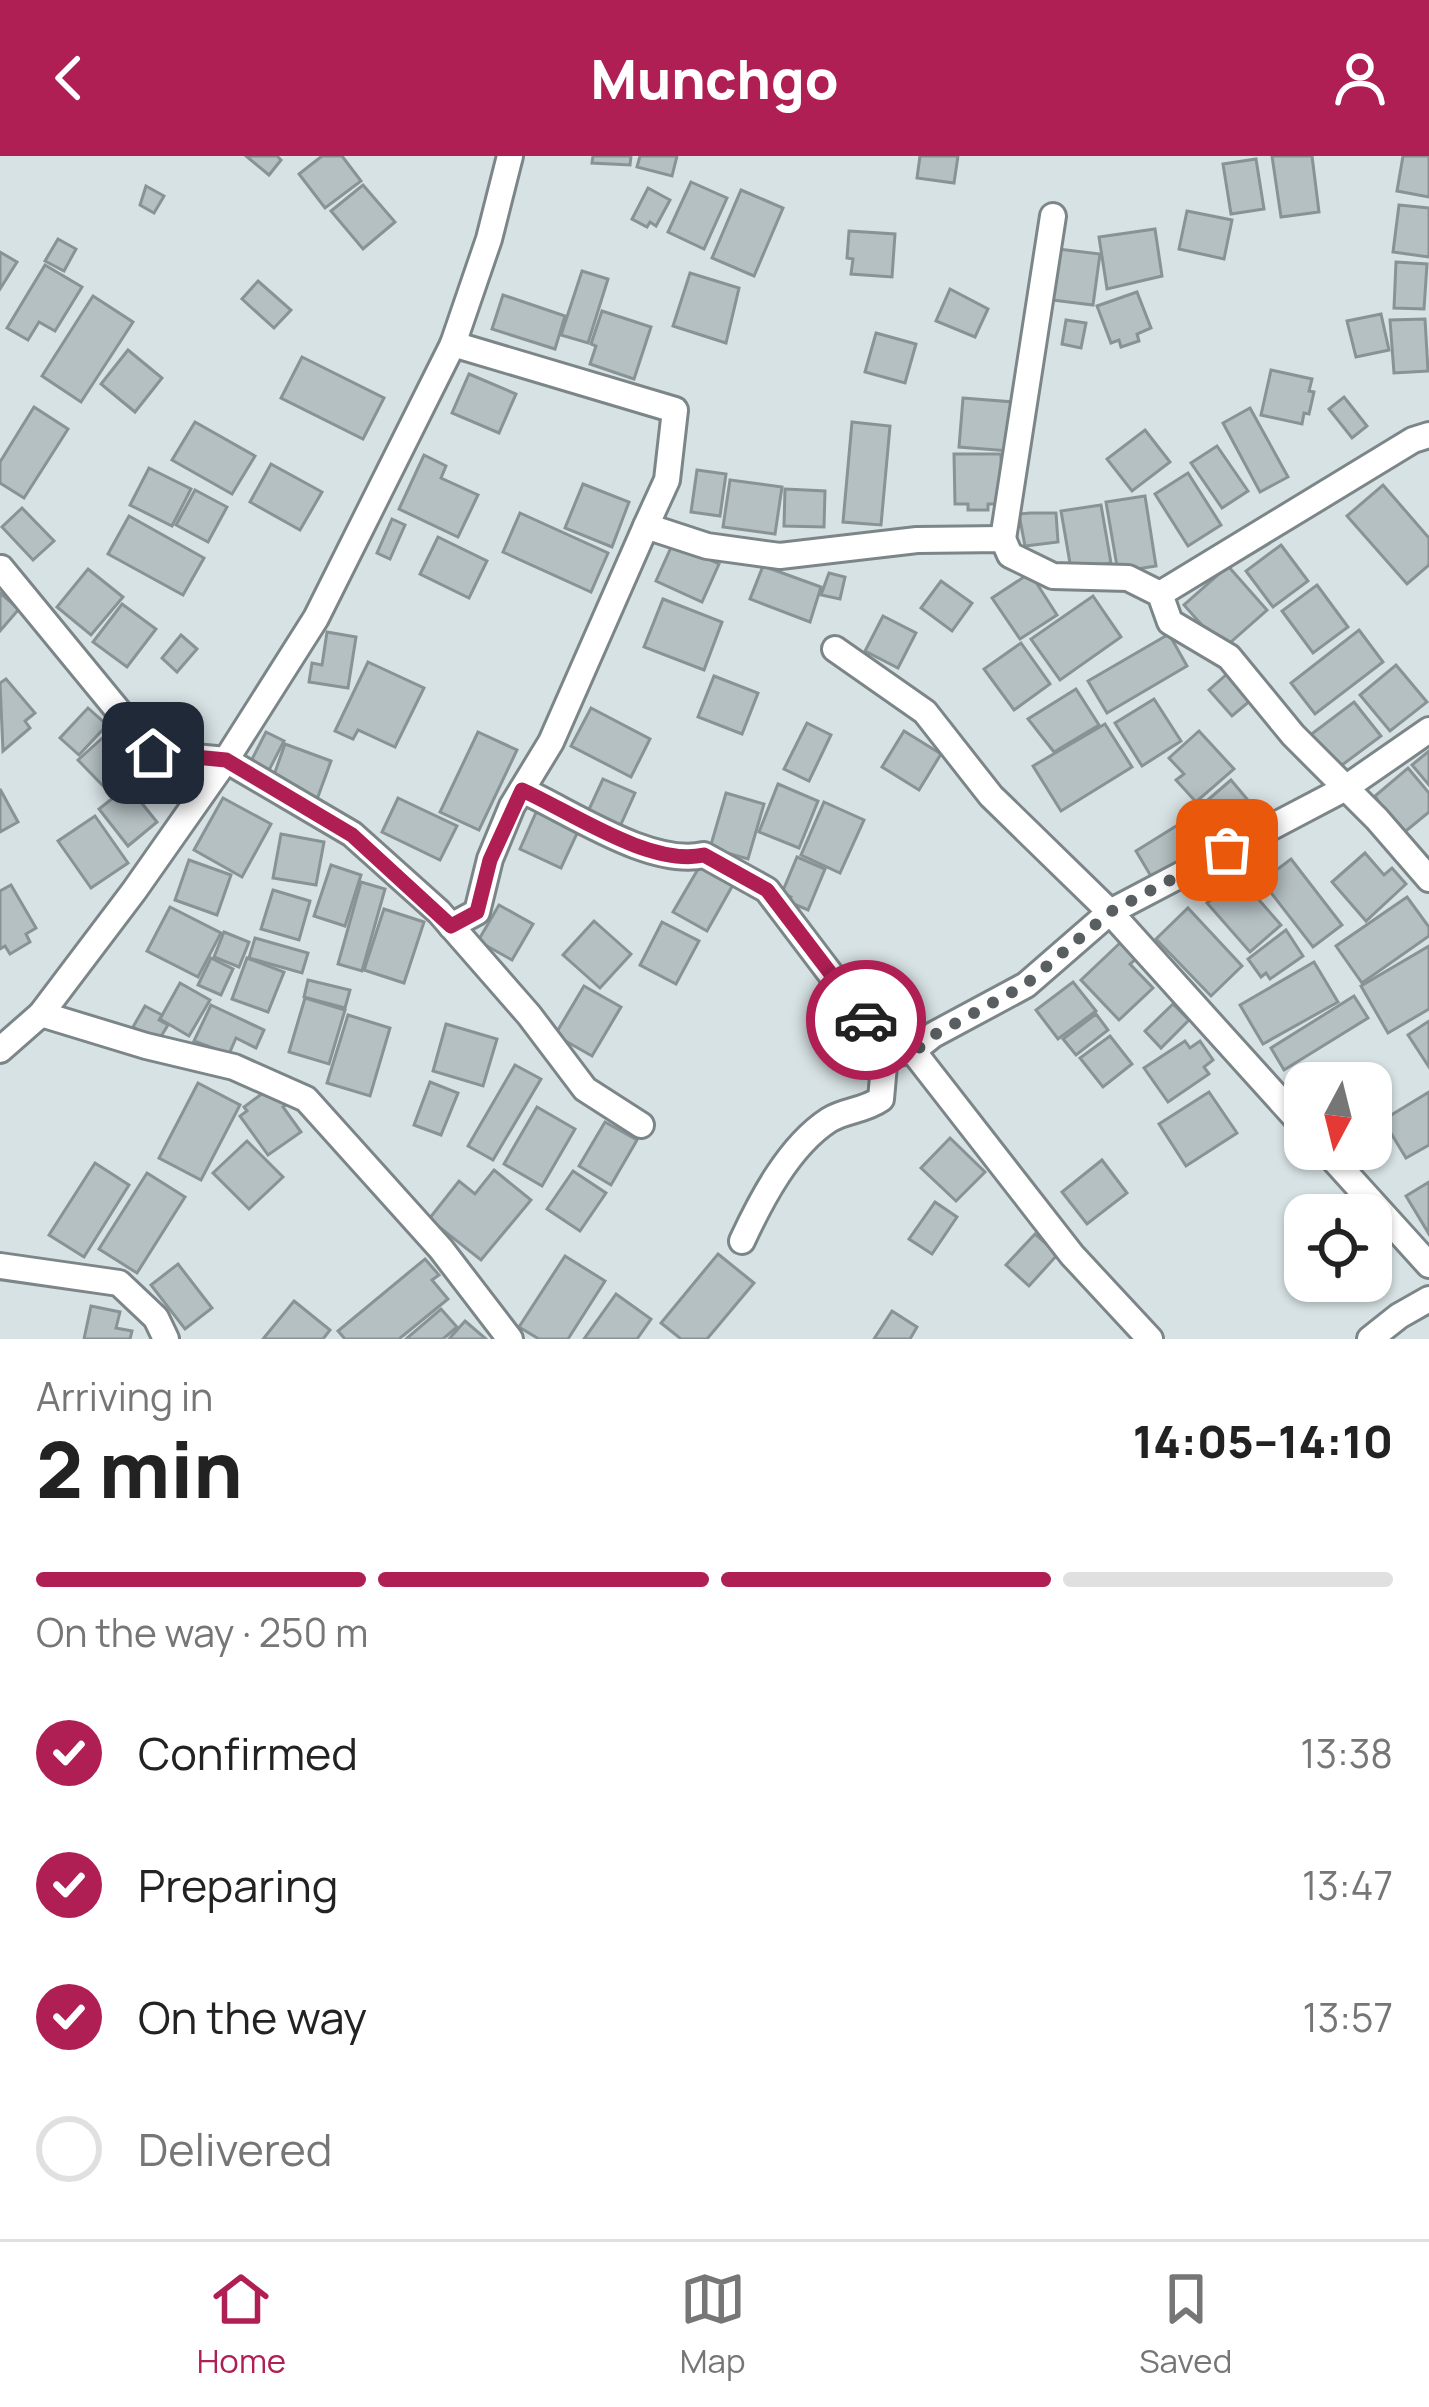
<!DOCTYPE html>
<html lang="en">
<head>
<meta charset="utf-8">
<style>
	:root { --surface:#fff; --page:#f2f2f2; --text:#222; --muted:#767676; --line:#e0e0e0; --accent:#af1f54 }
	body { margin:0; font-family:Manrope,sans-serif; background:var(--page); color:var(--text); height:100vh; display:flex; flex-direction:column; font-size:45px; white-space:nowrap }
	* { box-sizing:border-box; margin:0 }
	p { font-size:39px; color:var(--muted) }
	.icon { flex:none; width:66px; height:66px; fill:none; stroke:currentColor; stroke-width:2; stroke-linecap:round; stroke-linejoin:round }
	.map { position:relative; height:1183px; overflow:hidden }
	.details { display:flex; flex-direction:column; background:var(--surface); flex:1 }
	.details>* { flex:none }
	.needle { width:78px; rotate:187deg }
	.buttons { position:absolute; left:1284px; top:906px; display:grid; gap:24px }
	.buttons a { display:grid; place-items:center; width:108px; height:108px; border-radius:24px; background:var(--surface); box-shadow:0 3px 9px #0004; font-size:60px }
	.pin { position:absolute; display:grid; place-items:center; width:102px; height:102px; color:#fff; margin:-51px; border-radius:24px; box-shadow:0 6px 18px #0006 }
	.courier { position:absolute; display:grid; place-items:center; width:120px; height:120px; margin:-60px; border:9px solid #af1f54; border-radius:50%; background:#fff; color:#222; box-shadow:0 3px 15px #0007 }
	.overview em { font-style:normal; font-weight:800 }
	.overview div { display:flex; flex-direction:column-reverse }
	.overview { display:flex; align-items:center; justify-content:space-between; height:204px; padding:0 36px }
	h1 { font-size:78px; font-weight:800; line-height:90px }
	.bar { display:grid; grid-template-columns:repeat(4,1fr); gap:18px 12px; align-content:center; height:144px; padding:0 36px }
	.bar i { height:15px; border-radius:9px; background:var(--line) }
	.bar .on { background:var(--accent) }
	.bar p { grid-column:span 4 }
	ol { padding:0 36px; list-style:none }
	li { display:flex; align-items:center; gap:36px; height:132px }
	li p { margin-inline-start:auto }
	li .icon { padding:12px; border-radius:50%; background:var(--accent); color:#fff; stroke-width:4 }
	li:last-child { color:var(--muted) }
	li i { width:66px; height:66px; border:6px solid var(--line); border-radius:50% }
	header { display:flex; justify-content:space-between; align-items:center; height:156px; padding:0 36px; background:var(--accent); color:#fff; font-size:54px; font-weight:800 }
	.tabs { display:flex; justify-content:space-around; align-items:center; height:168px; border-top:3px solid var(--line); background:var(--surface); font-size:33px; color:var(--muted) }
	.tabs a { display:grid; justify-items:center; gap:6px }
	.tabs .on { color:var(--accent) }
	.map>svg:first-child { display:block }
	.building { fill:#b5c0c3; stroke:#899396; stroke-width:3 }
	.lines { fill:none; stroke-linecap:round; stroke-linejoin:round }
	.street-casing { stroke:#7c8689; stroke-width:30 }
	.street { stroke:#fff; stroke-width:24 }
	.done { stroke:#595f61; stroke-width:12; stroke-dasharray:0 21.6 }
	.route { stroke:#af1f54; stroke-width:15 }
</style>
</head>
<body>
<header><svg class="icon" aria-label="back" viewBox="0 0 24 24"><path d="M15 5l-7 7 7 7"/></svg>Munchgo<svg class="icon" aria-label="person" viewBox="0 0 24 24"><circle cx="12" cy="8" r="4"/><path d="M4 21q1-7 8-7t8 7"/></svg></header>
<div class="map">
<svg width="1429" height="1183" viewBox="0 0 1429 1183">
	<rect width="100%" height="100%" fill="#d7e2e4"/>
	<g class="building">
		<path d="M246,0H277L281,4L269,19Z"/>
		<path d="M322,0H342L361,25L325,52L299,18Z"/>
		<path d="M593,0H631L630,9L592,7Z"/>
		<path d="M640,0H677L672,20L637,11Z"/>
		<path d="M920,0H958L954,27L917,22Z"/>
		<path d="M1272,0H1312L1319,56L1281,61Z"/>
		<path d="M1403,0H1429V41L1397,35Z"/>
		<path d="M1256,3L1264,53L1231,58L1223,8Z"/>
		<path d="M691,26L727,42L704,93L668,76Z"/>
		<path d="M363,29L395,66L363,93L331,55Z"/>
		<path d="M146,30L164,40L154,57L140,49Z"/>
		<path d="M648,32L670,44L656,70L650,66L647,71L632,63Z"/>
		<path d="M741,34L783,52L754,120L712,102Z"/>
		<path d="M1399,49L1429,52V101L1393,96Z"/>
		<path d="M1187,55L1232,64L1224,103L1179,93Z"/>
		<path d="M1155,73L1162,120L1107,133L1099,81Z"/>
		<path d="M849,75L895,78L892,121L851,118L853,103L847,102Z"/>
		<path d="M58,83L76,93L64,115L45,105Z"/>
		<path d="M1050,92L1100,98L1093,149L1044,143Z"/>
		<path d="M0,96L17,106L0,133Z"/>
		<path d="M1396,106L1427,108L1424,153L1394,152Z"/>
		<path d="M45,109L82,131L55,175L39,166L28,184L7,172Z"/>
		<path d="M582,115L608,123L588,187L561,179Z"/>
		<path d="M690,117L739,132L726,187L673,170Z"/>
		<path d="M258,125L291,154L274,172L242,143Z"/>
		<path d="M950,133L988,153L975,181L936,165Z"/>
		<path d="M1137,136L1151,172L1137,178L1139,185L1121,191L1119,184L1111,187L1097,150Z"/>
		<path d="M503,139L565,160L555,193L492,173Z"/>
		<path d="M93,140L133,166L81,246L42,220Z"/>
		<path d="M602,155L651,171L634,223L590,208L596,190L591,188Z"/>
		<path d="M1381,158L1389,194L1356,201L1347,165Z"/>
		<path d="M1425,163L1428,215L1394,217L1390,164Z"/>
		<path d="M1066,164L1086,167L1081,192L1062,188Z"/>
		<path d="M876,177L916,188L905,227L865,216Z"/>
		<path d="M128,194L162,222L135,256L101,228Z"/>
		<path d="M302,201L384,242L363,283L281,242Z"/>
		<path d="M1271,214L1312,223L1309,235L1314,236L1309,258L1304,257L1302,268L1261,259Z"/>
		<path d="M469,218L516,238L499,277L452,257Z"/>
		<path d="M1344,241L1367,270L1352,282L1329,253Z"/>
		<path d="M963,242L1013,246L1009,295L959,291Z"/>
		<path d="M34,251L68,273L24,342L0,327V306Z"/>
		<path d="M1250,252L1288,321L1260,336L1223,267Z"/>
		<path d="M195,266L255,300L232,338L172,304Z"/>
		<path d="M852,266L890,270L881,369L843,366Z"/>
		<path d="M1145,274L1170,306L1132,335L1107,303Z"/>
		<path d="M1217,290L1248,335L1222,352L1191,307Z"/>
		<path d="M954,298H1001L1002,348H988V354H968V348H955Z"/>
		<path d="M424,299L446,310L441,322L478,339L458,381L399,353Z"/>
		<path d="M271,308L322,336L300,374L250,346Z"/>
		<path d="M149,312L191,333L172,370L130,349Z"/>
		<path d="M697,314L726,318L720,360L691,356Z"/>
		<path d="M1188,317L1221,369L1188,390L1155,338Z"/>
		<path d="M730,324L782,331L775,378L723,371Z"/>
		<path d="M583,328L629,346L612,391L565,372Z"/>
		<path d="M1383,329L1429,382V409L1407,428L1347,360Z"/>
		<path d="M785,333L825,335L824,371L784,370Z"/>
		<path d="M195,334L227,351L208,386L176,369Z"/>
		<path d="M1145,340L1156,410L1118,416L1106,346Z"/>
		<path d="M1101,349L1111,407L1071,413L1061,355Z"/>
		<path d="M22,352L54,385L33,404L2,371Z"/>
		<path d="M520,357L608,397L591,436L503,396Z"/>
		<path d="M1030,357H1056L1058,386L1025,390L1019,358Z"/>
		<path d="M129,360L204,402L183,439L108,398Z"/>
		<path d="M392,363L405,369L390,403L377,397Z"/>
		<path d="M438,381L487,405L469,442L420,418Z"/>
		<path d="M673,387L719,408L702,446L656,425Z"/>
		<path d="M1281,389L1308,425L1273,451L1246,415Z"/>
		<path d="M763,410L821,431L810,466L750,443Z"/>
		<path d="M1228,410L1267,454L1223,493L1184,449Z"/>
		<path d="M88,413L123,441L91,479L57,451Z"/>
		<path d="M829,417L845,421L840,443L821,439Z"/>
		<path d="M1030,417L1057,459L1020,483L992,442Z"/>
		<path d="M941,425L972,447L952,475L921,452Z"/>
		<path d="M1317,429L1348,471L1313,497L1282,455Z"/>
		<path d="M0,437L19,453L0,475Z"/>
		<path d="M1093,440L1121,481L1060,524L1031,483Z"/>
		<path d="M663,443L722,466L704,514L644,491Z"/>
		<path d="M122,448L156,473L127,511L93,486Z"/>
		<path d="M883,460L916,477L898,512L865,495Z"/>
		<path d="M1359,474L1383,506L1315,558L1291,527Z"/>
		<path d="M327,476L356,481L348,532L309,526L312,507L322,509Z"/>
		<path d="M1169,478L1187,510L1107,557L1088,525Z"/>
		<path d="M181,479L197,493L177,516L162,502Z"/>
		<path d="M1021,487L1050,528L1014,554L984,513Z"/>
		<path d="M368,506L424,532L395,591L358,574L353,583L335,575Z"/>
		<path d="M1396,509L1427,546L1390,575L1360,539Z"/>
		<path d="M1227,518L1251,544L1232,560L1209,534Z"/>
		<path d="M714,520L758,537L742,578L698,561Z"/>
		<path d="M6,523L35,557L25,565L30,572L3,595L0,527Z"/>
		<path d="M1076,533L1099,569L1054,596L1028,563Z"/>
		<path d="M1154,543L1181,585L1142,610L1115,567Z"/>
		<path d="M1354,546L1381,580L1338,612L1309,580Z"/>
		<path d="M88,552L107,569L79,599L60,582Z"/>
		<path d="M591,552L650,583L631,621L571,590Z"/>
		<path d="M807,567L831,579L809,625L784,613Z"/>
		<path d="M1105,568L1132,611L1061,655L1033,610Z"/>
		<path d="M904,575L941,598L919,634L882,611Z"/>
		<path d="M1199,575L1234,613L1196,646L1176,624L1184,618L1169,602Z"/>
		<path d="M109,576L135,604L105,632L78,604Z"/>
		<path d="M266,576L284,585L267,618L249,609Z"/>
		<path d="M478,576L517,594L479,674L440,656Z"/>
		<path d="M285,588L331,605L316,646L270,630Z"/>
		<path d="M1429,595V629L1412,609Z"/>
		<path d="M1408,612L1429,637V656L1401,679L1375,640Z"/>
		<path d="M603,623L635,637L617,677L585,662Z"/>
		<path d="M1231,624L1263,662L1227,692L1195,655Z"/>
		<path d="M778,628L818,645L799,692L759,676Z"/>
		<path d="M128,630L157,666L128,690L99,653Z"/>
		<path d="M0,633L18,666L0,676Z"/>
		<path d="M726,637L764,648L748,703L710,692Z"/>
		<path d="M223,642L271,668L242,721L194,694Z"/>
		<path d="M398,642L457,670L440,704L382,676Z"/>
		<path d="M824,646L864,664L840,717L801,699Z"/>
		<path d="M538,652L580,671L561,712L520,693Z"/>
		<path d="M95,660L128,707L91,732L58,685Z"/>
		<path d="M1189,662L1209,693L1155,727L1136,695Z"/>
		<path d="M281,678L324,686L316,729L273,722Z"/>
		<path d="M1365,697L1384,719L1392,712L1406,728L1366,765L1332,726Z"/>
		<path d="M797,701L825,713L808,754L789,746L791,741L782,737Z"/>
		<path d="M1291,703L1342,769L1313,791L1262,725Z"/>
		<path d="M189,704L231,719L217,759L175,744Z"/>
		<path d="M701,708L734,727L707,775L673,756Z"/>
		<path d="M331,709L361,719L345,770L314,760Z"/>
		<path d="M1238,720L1281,769L1250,796L1207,747Z"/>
		<path d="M361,726L385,733L362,815L338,808Z"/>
		<path d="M11,729L36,772L26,778L30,786L10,798L5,790L0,793V735Z"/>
		<path d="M273,734L310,745L299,784L261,773Z"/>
		<path d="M1407,741L1429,771V780L1362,827L1336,790Z"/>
		<path d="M499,749L533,768L512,804L478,785Z"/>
		<path d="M170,751L221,777L198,821L147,795Z"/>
		<path d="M1188,752L1242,810L1211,840L1156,783Z"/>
		<path d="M384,753L424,766L404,827L364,814Z"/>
		<path d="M594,765L631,798L600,832L563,799Z"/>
		<path d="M662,766L699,785L676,828L640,809Z"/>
		<path d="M1286,774L1303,800L1270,823L1266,817L1261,821L1248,803Z"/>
		<path d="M224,776L249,786L239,811L214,801Z"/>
		<path d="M255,782L308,797L302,817L249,802Z"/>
		<path d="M1120,787L1136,803L1130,808L1153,832L1119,864L1081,824Z"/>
		<path d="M1429,790V853L1388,877L1361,830Z"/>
		<path d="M211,802L233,813L221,839L198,829Z"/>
		<path d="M247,802L284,816L268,856L232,843Z"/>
		<path d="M1314,806L1338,846L1263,888L1240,849Z"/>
		<path d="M308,824L350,834L345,852L304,841Z"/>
		<path d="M1073,826L1096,855L1058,883L1036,854Z"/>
		<path d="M180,827L210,844L189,880L160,863Z"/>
		<path d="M584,830L621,851L592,900L555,879Z"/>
		<path d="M1354,840L1368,862L1284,914L1271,892Z"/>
		<path d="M305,842L345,854L329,908L289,896Z"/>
		<path d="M1173,848L1189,864L1161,892L1145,875Z"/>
		<path d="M211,849L264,874L256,892L236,882L229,898L194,885Z"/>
		<path d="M145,850L162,859L159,864L168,869L158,885L133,871Z"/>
		<path d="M1096,858L1108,874L1076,899L1063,883Z"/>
		<path d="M348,859L390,872L370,940L327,927Z"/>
		<path d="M1429,865V911L1408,879Z"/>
		<path d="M446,868L497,883L483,930L433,915Z"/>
		<path d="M1110,880L1132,908L1103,931L1080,902Z"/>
		<path d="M1185,885L1190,892L1200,885L1213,904L1204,911L1209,918L1168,946L1144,912Z"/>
		<path d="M515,909L541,923L493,1004L468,990Z"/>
		<path d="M430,926L458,937L441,979L414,969Z"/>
		<path d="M198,927L240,949L201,1024L159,1002Z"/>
		<path d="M274,929L288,947L283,951L301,976L268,999L240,960L247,955L244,951Z"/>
		<path d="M1209,936L1237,977L1186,1010L1159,968Z"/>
		<path d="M1429,936V989L1406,1002L1383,964Z"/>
		<path d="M537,951L575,973L542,1030L504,1008Z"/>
		<path d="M605,966L637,984L611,1029L579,1010Z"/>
		<path d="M950,982L985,1016L956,1045L921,1012Z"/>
		<path d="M247,985L283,1021L249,1053L213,1017Z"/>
		<path d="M1102,1004L1127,1037L1087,1068L1062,1036Z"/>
		<path d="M95,1007L129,1029L84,1101L49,1079Z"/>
		<path d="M494,1014L531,1044L481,1104L429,1063L459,1025L475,1038Z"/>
		<path d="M573,1015L606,1037L580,1075L547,1053Z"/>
		<path d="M147,1017L185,1041L137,1117L99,1093Z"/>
		<path d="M1429,1026V1078L1406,1040Z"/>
		<path d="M935,1046L957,1061L932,1098L909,1083Z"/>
		<path d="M1035,1078L1058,1098L1029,1130L1006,1109Z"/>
		<path d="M718,1098L754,1127L707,1183H681L661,1167Z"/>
		<path d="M565,1100L605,1125L568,1183H539L519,1171Z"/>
		<path d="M425,1103L439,1119L432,1124L448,1143L399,1183H345L338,1175Z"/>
		<path d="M178,1108L212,1152L185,1173L151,1129Z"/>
		<path d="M616,1138L651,1163L637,1183H584Z"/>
		<path d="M294,1145L330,1174L323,1183H263Z"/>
		<path d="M91,1150L120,1156L116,1172L132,1175L130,1183H84Z"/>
		<path d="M441,1153L457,1171L443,1183H406Z"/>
		<path d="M892,1155L917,1171L910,1183H874Z"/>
		<path d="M465,1165L486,1183H449Z"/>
	</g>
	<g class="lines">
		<g class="street-casing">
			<g id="street">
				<path d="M453,188L675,254L667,324L646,370L707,390L780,400L917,384L1003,383L1010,399L1053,420L1128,422L1160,438L1170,466L1229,501L1293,579L1377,663L1429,723"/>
				<path d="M1003,383L1053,60"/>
				<path d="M1,412L153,597L226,604L352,678L439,756L529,859L585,933L641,969"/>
				<path d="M1160,438L1413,284L1429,279"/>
				<path d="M835,493L925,556L991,640L1110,756L1305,972"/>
				<path d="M522,634C571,656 650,711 704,699L767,734L870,870L913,895L933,879L1026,829L1110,756L1344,633L1429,574"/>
				<path d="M451,770L477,756L490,703L512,650L551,586L646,370"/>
				<path d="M41,858L146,890L234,911L306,943L441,1093L510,1183"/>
				<path d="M0,894L41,858L134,735L226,604L316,462L453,188L489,83L510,0"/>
				<path d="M1324,993L1429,1109"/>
				<path d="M742,1085C761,1044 789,990 829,964C845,954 864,955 881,943L885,898L913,895L1072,1099L1150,1183"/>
				<path d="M0,1110L119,1127L156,1162L166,1183"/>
				<path d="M1370,1183L1399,1160L1429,1143"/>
			</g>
		</g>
		<use href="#street" class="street"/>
	</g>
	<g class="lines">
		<path class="done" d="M866,864L914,896L934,879L1025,829L1110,756L1227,694"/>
		<path class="route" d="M153,597L226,604L258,623L352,679L451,770L477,756L490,704L522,634C571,656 650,711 704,699L767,734L866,864"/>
	</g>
</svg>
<div class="buttons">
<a><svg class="needle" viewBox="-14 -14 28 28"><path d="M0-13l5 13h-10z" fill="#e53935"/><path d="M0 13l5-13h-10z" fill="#767676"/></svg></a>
<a><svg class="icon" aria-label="locate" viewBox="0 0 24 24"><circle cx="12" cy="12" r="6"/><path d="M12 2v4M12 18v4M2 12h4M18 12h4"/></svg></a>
</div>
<div class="pin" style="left:1227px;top:694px;background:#ea580c"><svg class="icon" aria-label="bag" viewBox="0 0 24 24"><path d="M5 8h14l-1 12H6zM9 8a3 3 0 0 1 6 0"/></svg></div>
<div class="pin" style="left:153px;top:597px;background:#1f2937"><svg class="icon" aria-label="home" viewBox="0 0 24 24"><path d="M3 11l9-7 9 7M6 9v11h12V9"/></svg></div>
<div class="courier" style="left:866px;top:864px"><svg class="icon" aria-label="car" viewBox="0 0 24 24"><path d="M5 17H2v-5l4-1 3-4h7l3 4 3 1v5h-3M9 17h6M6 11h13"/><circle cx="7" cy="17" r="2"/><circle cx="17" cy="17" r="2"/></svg></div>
</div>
<section class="details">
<div class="overview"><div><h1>2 min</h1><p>Arriving in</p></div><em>14:05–14:10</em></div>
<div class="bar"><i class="on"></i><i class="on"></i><i class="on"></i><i></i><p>On the way · 250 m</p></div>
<ol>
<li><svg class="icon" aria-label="check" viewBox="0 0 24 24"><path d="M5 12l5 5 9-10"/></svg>Confirmed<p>13:38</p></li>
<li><svg class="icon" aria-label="check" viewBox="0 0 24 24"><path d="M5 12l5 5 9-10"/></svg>Preparing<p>13:47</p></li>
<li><svg class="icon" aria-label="check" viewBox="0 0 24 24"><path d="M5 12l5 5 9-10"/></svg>On the way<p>13:57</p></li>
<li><i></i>Delivered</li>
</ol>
</section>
<nav class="tabs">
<a class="on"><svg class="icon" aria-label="home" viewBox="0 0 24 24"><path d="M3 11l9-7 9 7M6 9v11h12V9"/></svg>Home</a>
<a><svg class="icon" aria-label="map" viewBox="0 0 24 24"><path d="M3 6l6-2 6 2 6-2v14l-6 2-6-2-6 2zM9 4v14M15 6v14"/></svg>Map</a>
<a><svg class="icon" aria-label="saved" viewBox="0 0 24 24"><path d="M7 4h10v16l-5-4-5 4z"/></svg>Saved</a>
</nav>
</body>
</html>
